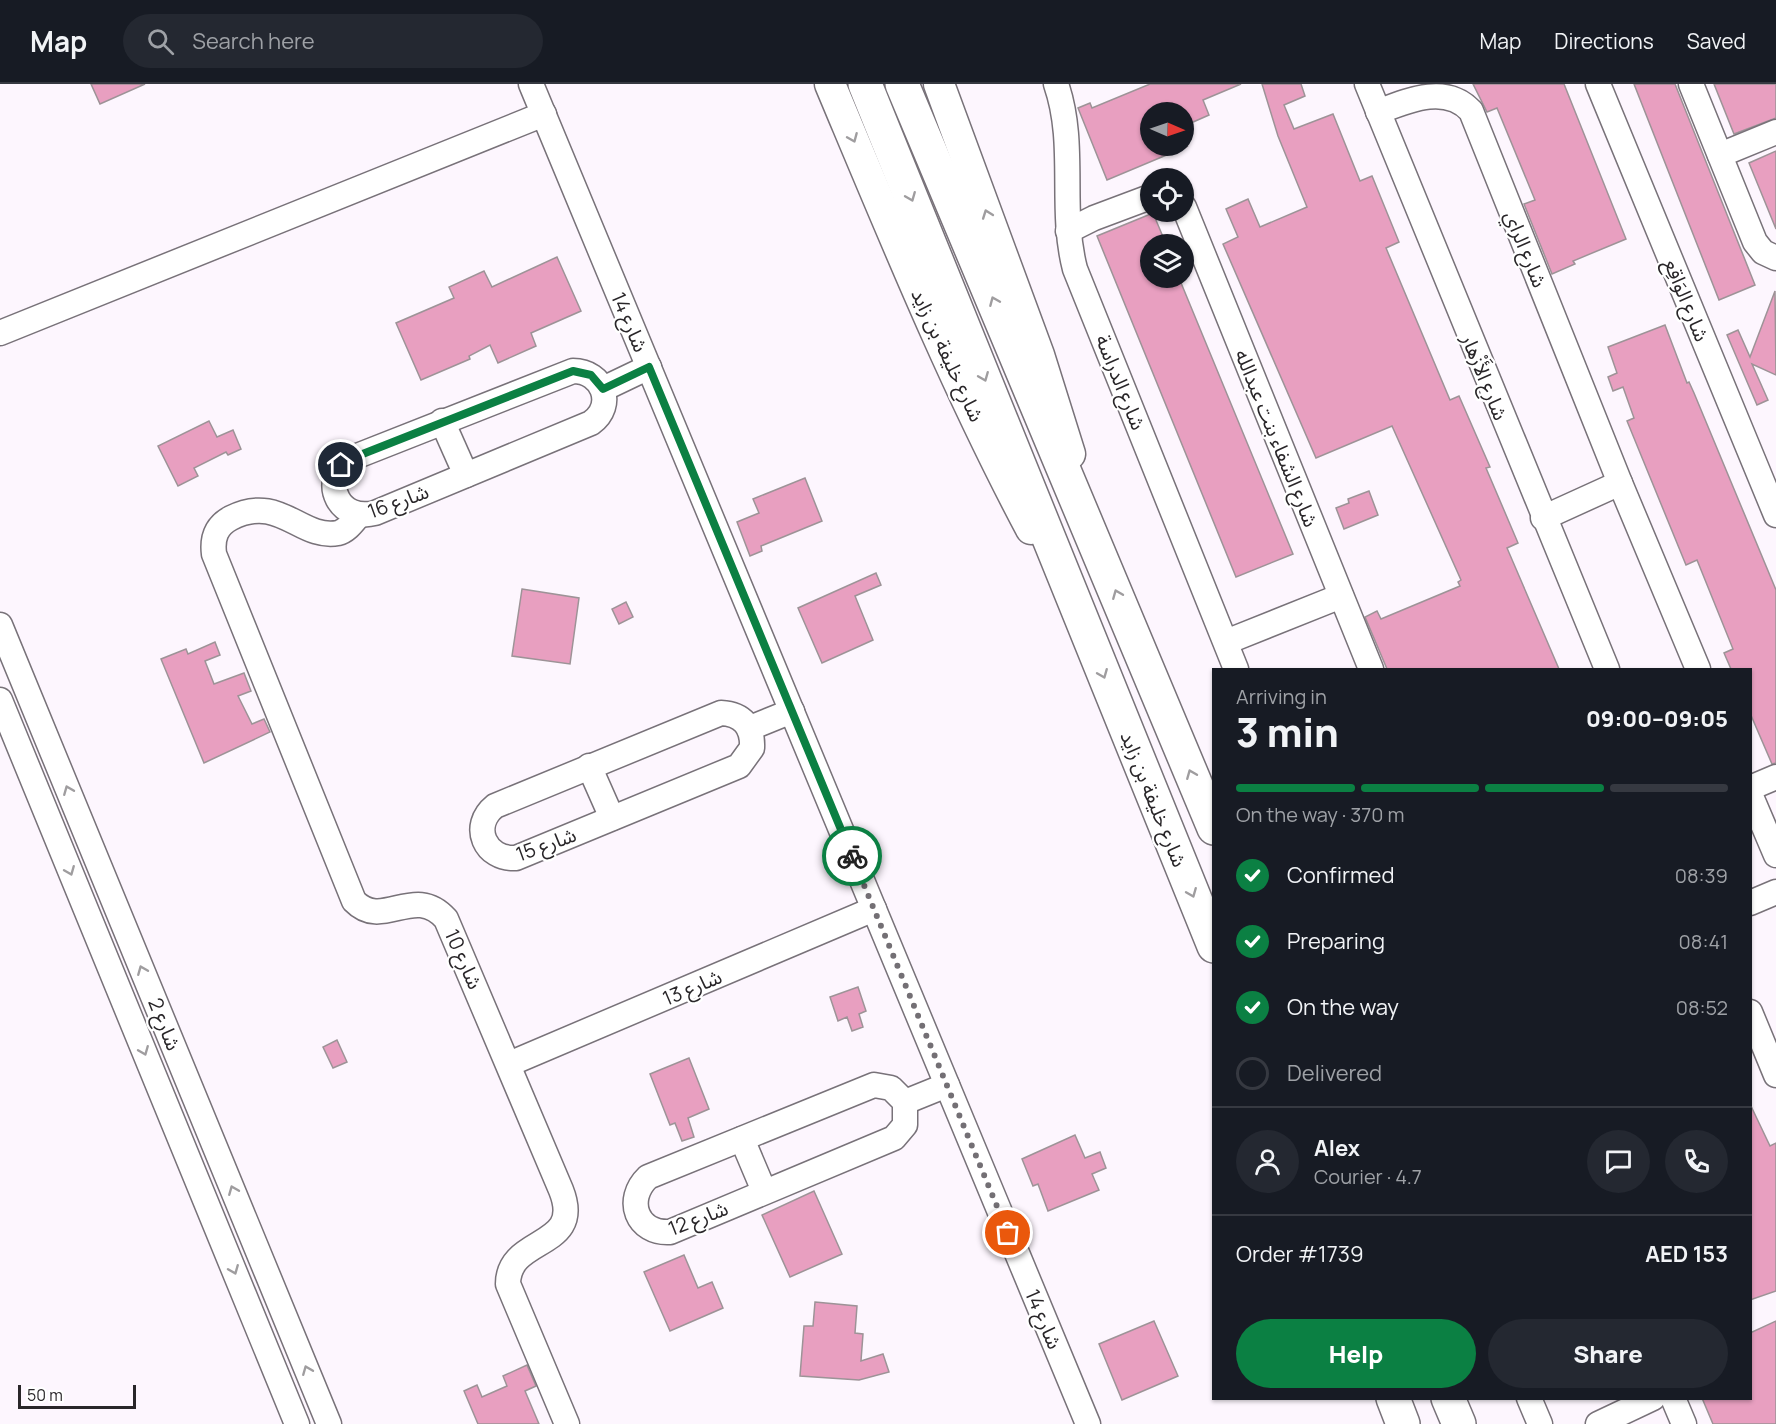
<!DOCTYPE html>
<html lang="en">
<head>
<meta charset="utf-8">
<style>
	:root { --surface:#171b24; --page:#242831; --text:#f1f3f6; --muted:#9ea1a6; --line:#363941; --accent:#0b8043 }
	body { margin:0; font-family:Manrope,"Noto Sans Arabic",sans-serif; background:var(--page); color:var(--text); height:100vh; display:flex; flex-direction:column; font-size:22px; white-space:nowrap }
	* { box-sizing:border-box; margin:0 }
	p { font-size:20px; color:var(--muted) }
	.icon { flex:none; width:33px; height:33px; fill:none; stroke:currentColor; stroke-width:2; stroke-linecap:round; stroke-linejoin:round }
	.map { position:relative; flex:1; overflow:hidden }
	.side { position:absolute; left:1212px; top:584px; width:540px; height:732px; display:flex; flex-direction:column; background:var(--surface); border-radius:0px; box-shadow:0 2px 4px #0004 }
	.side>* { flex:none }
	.needle { width:39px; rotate:92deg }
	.controls { position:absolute; left:1140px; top:18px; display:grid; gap:12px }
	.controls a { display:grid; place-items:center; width:54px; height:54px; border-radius:50%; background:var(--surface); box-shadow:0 2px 4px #0004; font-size:30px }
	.scale { position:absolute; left:18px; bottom:15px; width:118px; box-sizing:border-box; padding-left:6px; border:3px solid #292629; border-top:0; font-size:16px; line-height:21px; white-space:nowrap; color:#292629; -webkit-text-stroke:4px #fff; paint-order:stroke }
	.pin { position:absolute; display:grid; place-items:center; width:51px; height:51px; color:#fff; margin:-26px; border:3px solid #fff; border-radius:50%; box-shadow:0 2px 6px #0007 }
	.courier { position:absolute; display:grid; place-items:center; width:60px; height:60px; margin:-30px; border:4px solid #0b8043; border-radius:50%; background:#fff; color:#222; box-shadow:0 2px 8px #0007 }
	.summary em { font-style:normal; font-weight:800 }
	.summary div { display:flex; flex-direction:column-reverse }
	.summary { display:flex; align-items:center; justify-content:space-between; height:102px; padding:0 24px }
	h1 { font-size:39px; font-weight:800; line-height:45px }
	.bar { display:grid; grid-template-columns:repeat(4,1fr); gap:9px 6px; align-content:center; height:72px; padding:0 24px }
	.bar i { height:8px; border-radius:4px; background:var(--line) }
	.bar .selected { background:var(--accent) }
	.bar p { grid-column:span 4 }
	.line { display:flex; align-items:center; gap:15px; padding:0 24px; border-top:2px solid var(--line) }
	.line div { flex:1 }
	.round { display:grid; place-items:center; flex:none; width:63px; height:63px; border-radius:32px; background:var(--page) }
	ol { padding:0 24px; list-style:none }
	li { display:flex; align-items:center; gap:18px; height:66px }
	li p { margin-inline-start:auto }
	li .icon { padding:6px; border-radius:50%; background:var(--accent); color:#fff; stroke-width:4 }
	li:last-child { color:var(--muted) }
	li i { width:33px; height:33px; border:3px solid var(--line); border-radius:50% }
	.button { display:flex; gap:12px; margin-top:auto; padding:12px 24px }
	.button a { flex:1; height:69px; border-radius:36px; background:var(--accent); color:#fff; font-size:24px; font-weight:800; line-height:69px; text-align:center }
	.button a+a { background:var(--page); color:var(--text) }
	header { display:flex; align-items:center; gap:36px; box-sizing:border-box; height:84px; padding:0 30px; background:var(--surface); border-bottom:2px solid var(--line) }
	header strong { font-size:28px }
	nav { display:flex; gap:33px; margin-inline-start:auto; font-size:21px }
	.search { width:420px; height:54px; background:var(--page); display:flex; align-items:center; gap:15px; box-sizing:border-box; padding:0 21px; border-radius:33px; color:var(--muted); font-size:22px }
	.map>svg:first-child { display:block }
	.building { fill:#e89fc0; stroke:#9d9397; stroke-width:1.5 }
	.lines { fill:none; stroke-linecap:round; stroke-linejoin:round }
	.minor-casing { stroke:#787279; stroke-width:27 }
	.major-casing { stroke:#787279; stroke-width:33 }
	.highway-casing { stroke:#787279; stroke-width:36 }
	.minor { stroke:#fff; stroke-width:24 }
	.major { stroke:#fff; stroke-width:30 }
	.highway { stroke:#fff; stroke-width:33 }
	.oneway { stroke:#9f9d9f }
	.done { stroke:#736f74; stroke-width:6; stroke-dasharray:0 10.8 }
	.route { stroke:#0b8043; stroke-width:8 }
	.labels { text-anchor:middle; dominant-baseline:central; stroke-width:4.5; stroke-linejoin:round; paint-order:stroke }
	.street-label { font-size:20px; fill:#292629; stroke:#fff }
</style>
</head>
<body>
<header>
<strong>Map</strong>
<div class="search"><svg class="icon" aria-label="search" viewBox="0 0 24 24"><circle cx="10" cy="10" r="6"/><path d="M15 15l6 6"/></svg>Search here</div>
<nav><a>Map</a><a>Directions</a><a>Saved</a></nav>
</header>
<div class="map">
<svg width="1776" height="1340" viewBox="0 0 1776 1340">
	<rect width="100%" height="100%" fill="#fdf6fe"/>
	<g class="building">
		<path d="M91,0H145L100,20Z"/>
		<path d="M1150,0H1241L1203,16L1209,31L1184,42V28H1150V62H1188L1107,96L1078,24L1090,19L1092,24Z"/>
		<path d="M1262,0H1301L1305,12L1284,21L1294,45L1333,30L1360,97L1372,92L1399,158L1386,164L1450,316L1459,312L1490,383L1486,384L1518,459L1507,464L1559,585H1387L1365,533L1377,527L1381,535L1460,502L1458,498L1461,496L1392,342L1316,374L1223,160L1238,153L1226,125L1248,115L1260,143L1307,123L1278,52Z"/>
		<path d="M1473,0H1564L1626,155L1573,177L1575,180L1552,190L1524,120L1535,116L1497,24L1487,28Z"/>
		<path d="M1634,0H1675L1755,201L1719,216Z"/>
		<path d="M1714,0H1776V34L1734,50Z"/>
		<path d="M1776,67V145L1749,79Z"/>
		<path d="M1153,129L1166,160H1150V194H1179L1293,470L1236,493L1097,152Z"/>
		<path d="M557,173L581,227L531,249L536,262L498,279L490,261L469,272L470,275L421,296L396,239L454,214L449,203L484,187L492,203Z"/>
		<path d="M1775,207L1776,291L1752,280L1768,316L1757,321L1727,251L1738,246L1750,273Z"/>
		<path d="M1665,241L1687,299L1689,298L1694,309L1776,506V679L1772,680L1750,629V585H1731L1724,569L1733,565L1697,476L1686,481L1627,337L1634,334L1623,303L1613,307L1608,293L1617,289L1608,263Z"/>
		<path d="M209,337L217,353L233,346L241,365L228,371L226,368L194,384L198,392L178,402L158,362Z"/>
		<path d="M805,394L822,437L761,462L762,467L750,472L737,438L759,429L753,415Z"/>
		<path d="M1369,407L1378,431L1344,445L1336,424L1349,419L1348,415Z"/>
		<path d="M876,489L881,501L855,512L873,556L822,579L798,524Z"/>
		<path d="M522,505L579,514L570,580L512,572Z"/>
		<path d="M626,518L633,533L619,540L612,525Z"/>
		<path d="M215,558L220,571L205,577L214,600L244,589L251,607L238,612L252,640L264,635L270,648L204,679L161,575L186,565L188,570Z"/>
		<path d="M858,903L866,927L859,930L863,943L852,947L847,933L838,937L830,913Z"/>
		<path d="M337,956L347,978L333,984L323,963Z"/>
		<path d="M689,974L709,1025L688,1034L694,1053L682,1057L675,1039L670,1041L650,990Z"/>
		<path d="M1750,1020L1770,1062L1776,1059V1207L1750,1216Z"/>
		<path d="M1075,1051L1085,1074L1100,1068L1106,1084L1092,1090L1099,1106L1048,1127L1038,1100L1033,1102L1022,1075Z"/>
		<path d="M814,1107L842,1170L790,1193L762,1131Z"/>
		<path d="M684,1171L698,1204L712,1198L723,1224L670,1247L644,1188Z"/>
		<path d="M815,1218L857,1222L855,1249L863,1250L861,1277L883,1270L889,1288L859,1296L800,1292L804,1242H813Z"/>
		<path d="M1154,1237L1178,1292L1122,1316L1099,1260Z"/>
		<path d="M1776,1237V1340H1713L1702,1314H1750V1249Z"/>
		<path d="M527,1281L536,1302L525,1307L539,1340H478L464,1307L477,1301L482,1313L507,1302L503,1292Z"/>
	</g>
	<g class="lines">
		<g class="minor-casing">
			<g id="minor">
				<path d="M531,0L1088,1340"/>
				<path d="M1056,0C1077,60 1059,124 1075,185L1236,585"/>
				<path d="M1367,0L1607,585"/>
				<path d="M1598,0L1776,431"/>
				<path d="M1691,0L1755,158L1763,168L1776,174"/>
				<path d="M1378,28C1409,16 1446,0 1471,27L1620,399L1698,585"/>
				<path d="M1720,71L1776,48"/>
				<path d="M1184,123L1371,585"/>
				<path d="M1068,147L1094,134L1150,113"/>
				<path d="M0,249L544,30"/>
				<path d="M573,287C603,287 616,321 591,339L375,429C340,438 320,400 347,376Z"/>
				<path d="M603,305L649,283"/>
				<path d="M442,337L466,391"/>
				<path d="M359,431C353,438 347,447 338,449C300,456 280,409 231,434C216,442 212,454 214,470L354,817C383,847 414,799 446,835L561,1106C585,1166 508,1151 508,1200L567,1340"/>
				<path d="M1543,434L1620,399"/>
				<path d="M0,541L329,1340"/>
				<path d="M1226,558L1341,512"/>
				<path d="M0,616L297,1340"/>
				<path d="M721,629C743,630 753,643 752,664L739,682L516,774C485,776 470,742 495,722Z"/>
				<path d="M750,644L792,627"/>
				<path d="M589,682L612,734"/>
				<path d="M1750,704L1776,693"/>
				<path d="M1750,710L1776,771"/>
				<path d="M1750,819L1776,808"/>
				<path d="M1750,928L1776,991"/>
				<path d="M509,980L874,825"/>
				<path d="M874,1001L891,1004L905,1018V1041L894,1054L670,1148C637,1150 624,1116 648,1093Z"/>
				<path d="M905,1018L947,1001"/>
				<path d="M742,1055L764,1107"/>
				<path d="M1529,1314L1540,1340"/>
				<path d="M1673,1314L1684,1340"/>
				<path d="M1598,1340L1653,1314"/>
			</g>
		</g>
		<g class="major-casing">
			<g id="major">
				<path d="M830,0C893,150 955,302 1031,445"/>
				<path d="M939,0L1039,271L1070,370"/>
			</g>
		</g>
		<g class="highway-casing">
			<g id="highway">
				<path d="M865,0L1214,862"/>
				<path d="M902,0L1214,744"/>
				<path d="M1393,1314L1403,1340"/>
				<path d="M1448,1314L1459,1340"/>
			</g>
		</g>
		<use href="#minor" class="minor"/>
		<use href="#major" class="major"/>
		<use href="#highway" class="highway"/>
	</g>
	<defs><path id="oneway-chevron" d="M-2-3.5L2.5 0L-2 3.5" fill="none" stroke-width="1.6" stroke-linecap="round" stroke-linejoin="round" transform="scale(1.5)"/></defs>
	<g class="oneway">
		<use href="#oneway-chevron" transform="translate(853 54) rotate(67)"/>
		<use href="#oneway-chevron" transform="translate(911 113) rotate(68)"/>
		<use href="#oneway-chevron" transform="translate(987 130) rotate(-110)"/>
		<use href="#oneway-chevron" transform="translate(994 217) rotate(-113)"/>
		<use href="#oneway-chevron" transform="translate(984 293) rotate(68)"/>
		<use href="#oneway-chevron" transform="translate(1117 510) rotate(-112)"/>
		<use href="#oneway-chevron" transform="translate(1103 590) rotate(68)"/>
		<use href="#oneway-chevron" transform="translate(1191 690) rotate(-112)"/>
		<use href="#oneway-chevron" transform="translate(68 706) rotate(-112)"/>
		<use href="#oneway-chevron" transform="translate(70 787) rotate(68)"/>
		<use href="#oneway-chevron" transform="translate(1192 809) rotate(68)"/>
		<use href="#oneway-chevron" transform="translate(142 886) rotate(-112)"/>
		<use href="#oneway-chevron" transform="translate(144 967) rotate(68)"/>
		<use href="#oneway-chevron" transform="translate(233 1106) rotate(-112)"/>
		<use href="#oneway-chevron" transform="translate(234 1186) rotate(68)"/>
		<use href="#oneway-chevron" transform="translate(307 1286) rotate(-112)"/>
	</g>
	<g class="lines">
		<path class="done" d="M852,772L1008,1149"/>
		<path class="route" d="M341,381L355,373L573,287L591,291L603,305L649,283L852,772"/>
	</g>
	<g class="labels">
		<g class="street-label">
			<text transform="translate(1526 165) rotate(68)">شارع الراي</text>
			<text transform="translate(1687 216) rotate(68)">شارع الوَاقِع</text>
			<text transform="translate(630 238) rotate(67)">شارع 14</text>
			<text transform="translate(948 271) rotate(65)">شارع خليفة بن زايد</text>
			<text transform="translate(1485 293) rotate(68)">شارع الأَزْهار</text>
			<text transform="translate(1121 298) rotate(68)">شارع الدراسة</text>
			<text transform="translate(1277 354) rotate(68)">شارع الشفاء بنت عبدالله</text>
			<text transform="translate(398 417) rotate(-20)">شارع 16</text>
			<text transform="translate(1154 715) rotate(68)">شارع خليفة بن زايد</text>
			<text transform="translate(546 760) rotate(-20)">شارع 15</text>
			<text transform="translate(464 875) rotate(66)">شارع 10</text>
			<text transform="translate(692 903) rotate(-23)">شارع 13</text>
			<text transform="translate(165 940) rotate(68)">شارع 2</text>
			<text transform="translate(698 1134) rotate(-21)">شارع 12</text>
			<text transform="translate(1044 1235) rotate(67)">شارع 14</text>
		</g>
	</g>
</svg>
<div class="controls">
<a><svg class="needle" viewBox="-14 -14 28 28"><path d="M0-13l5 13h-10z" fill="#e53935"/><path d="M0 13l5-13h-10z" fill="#9ea1a6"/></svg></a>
<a><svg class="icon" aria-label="locate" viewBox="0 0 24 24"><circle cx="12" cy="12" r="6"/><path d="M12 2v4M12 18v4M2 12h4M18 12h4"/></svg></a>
<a><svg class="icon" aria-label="layers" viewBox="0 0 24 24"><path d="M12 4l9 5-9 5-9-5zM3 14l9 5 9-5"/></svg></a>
</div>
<div class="scale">50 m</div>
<div class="pin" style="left:1008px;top:1149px;background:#ea580c"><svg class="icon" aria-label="bag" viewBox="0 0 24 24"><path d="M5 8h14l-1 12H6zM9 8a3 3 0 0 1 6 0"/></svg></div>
<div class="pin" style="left:341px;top:381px;background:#1f2937"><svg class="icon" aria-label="home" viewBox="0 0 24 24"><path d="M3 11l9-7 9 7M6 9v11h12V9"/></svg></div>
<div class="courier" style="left:852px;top:772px"><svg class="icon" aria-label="bike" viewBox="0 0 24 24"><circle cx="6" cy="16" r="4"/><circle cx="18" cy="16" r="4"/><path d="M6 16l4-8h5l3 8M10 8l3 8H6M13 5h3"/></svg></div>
<section class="side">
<div class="summary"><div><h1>3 min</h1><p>Arriving in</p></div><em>09:00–09:05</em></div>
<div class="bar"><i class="selected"></i><i class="selected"></i><i class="selected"></i><i></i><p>On the way · 370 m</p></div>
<ol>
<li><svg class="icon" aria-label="check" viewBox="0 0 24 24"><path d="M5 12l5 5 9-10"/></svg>Confirmed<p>08:39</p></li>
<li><svg class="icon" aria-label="check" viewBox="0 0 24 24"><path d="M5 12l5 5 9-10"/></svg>Preparing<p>08:41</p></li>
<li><svg class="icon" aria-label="check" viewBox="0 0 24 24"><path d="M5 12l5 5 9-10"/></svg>On the way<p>08:52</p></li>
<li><i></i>Delivered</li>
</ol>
<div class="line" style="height:108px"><a class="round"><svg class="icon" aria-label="person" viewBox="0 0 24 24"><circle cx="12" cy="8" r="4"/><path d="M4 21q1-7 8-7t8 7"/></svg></a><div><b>Alex</b><p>Courier · 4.7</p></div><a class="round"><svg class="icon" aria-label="chat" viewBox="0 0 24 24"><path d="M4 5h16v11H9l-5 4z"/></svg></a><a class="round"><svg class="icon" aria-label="phone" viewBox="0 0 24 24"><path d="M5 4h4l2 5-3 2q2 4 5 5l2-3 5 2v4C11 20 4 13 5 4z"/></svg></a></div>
<div class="line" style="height:78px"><div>Order #1739</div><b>AED 153</b></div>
<div class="button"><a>Help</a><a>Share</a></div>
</section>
</div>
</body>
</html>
